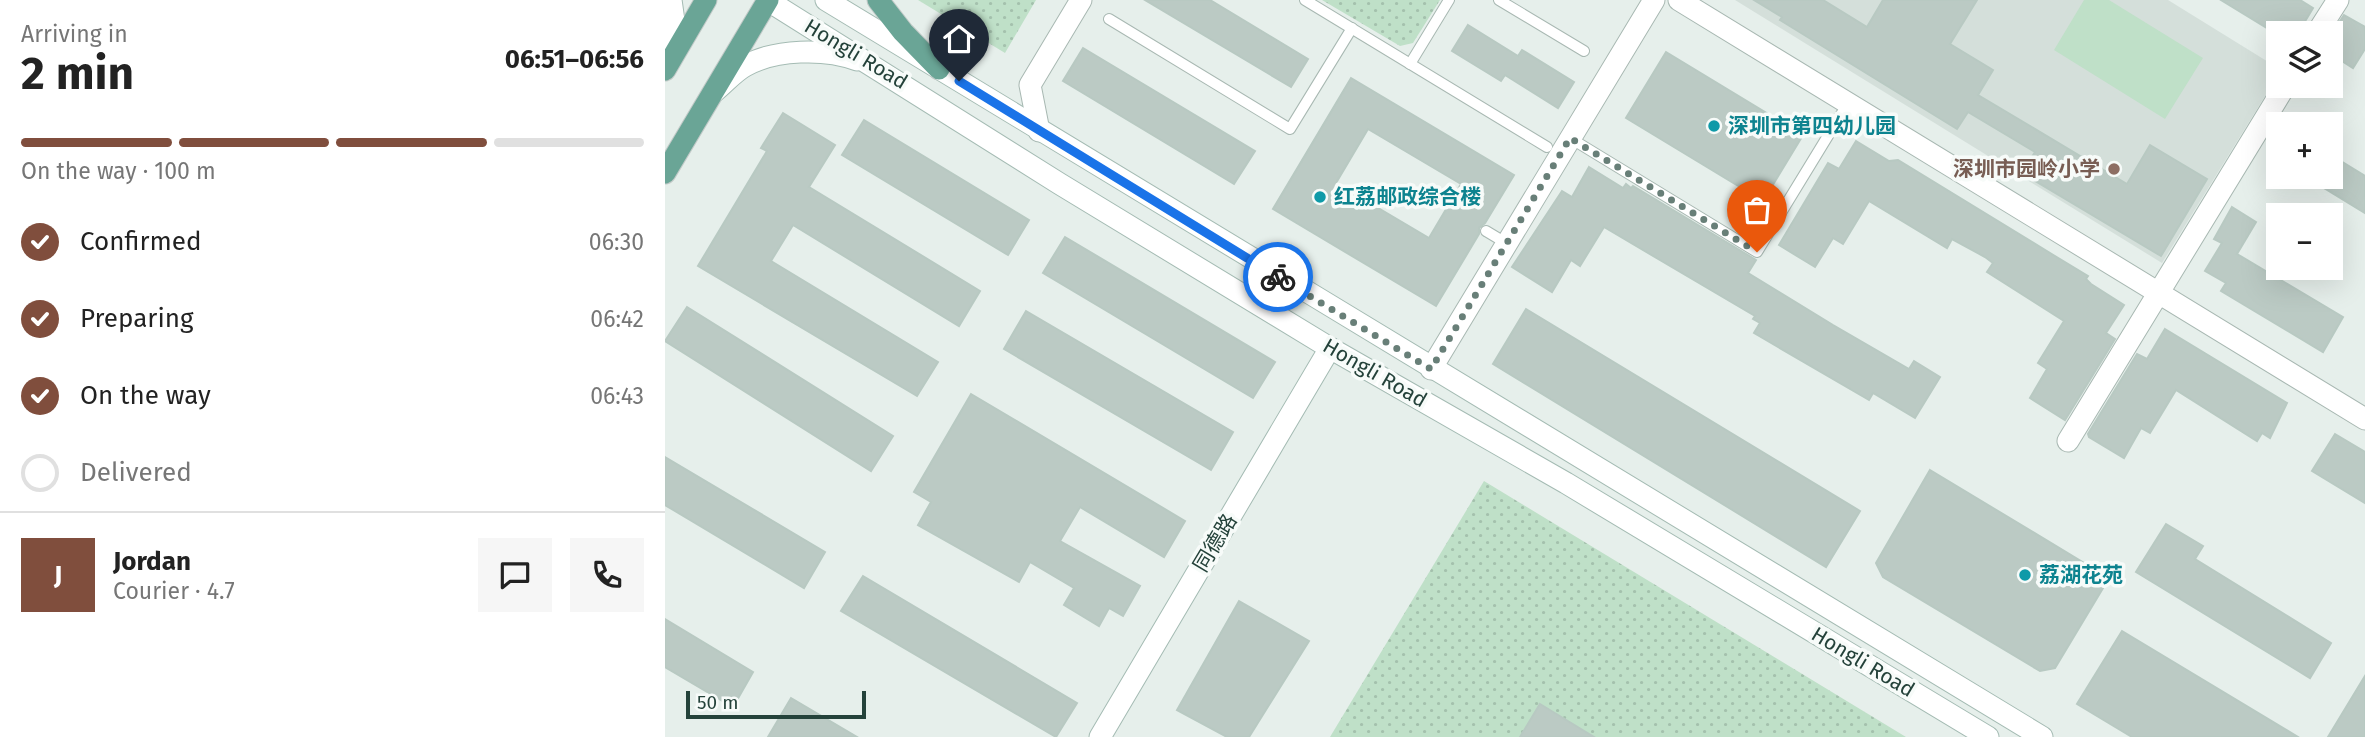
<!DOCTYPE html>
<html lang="en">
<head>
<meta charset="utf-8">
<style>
	:root { --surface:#fff; --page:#f6f6f6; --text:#222; --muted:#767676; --line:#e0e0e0; --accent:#804e3d }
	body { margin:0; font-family:"Fira Sans","Noto Sans SC",sans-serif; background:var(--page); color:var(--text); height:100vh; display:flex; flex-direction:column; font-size:26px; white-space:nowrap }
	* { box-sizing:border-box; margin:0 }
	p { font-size:23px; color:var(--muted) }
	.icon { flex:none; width:38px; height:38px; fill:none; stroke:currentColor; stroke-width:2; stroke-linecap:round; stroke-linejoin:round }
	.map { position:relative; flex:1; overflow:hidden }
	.panel { display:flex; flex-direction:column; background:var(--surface); width:665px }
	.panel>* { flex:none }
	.controls { position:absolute; left:1601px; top:21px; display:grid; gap:14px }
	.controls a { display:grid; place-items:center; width:77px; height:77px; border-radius:0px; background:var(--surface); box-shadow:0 7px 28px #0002; font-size:35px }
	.scale { position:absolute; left:21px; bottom:18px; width:180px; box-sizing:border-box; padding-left:7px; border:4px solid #24423a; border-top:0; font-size:19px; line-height:24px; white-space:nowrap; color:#24423a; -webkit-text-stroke:5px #f7fbf9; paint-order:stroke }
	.pin { position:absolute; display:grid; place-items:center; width:60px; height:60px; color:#fff; margin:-72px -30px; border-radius:50% 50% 50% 0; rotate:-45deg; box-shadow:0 0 7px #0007 }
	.pin .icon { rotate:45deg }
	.courier { position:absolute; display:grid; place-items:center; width:70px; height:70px; margin:-35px; border:5px solid #1a73e8; border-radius:50%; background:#fff; color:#222; box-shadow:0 2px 9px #0007 }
	.overview em { font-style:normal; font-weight:700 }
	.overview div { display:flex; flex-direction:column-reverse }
	.overview { display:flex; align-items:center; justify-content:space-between; height:119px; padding:0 21px }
	h1 { font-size:46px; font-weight:700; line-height:52px }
	.bar { display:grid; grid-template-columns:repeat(4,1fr); gap:10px 7px; align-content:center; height:84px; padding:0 21px }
	.bar i { height:9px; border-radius:5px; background:var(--line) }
	.bar .active { background:var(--accent) }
	.bar p { grid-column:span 4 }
	.line { display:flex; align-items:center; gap:18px; padding:0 21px; border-top:2px solid var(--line) }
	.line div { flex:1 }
	.round { display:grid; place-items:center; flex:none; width:74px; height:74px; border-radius:0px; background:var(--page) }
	ol { padding:0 21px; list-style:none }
	li { display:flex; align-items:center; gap:21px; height:77px }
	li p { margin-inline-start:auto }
	li .icon { padding:7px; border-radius:50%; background:var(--accent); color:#fff; stroke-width:4 }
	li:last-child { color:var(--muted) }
	li i { width:38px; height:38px; border:4px solid var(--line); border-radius:50% }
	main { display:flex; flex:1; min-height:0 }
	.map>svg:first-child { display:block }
	.built { fill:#d4dfda }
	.grass { fill:#bfe0c8 }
	.park { fill:url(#park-dots) }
	.building { fill:#bbcac4; stroke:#b8c9c2; stroke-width:2; fill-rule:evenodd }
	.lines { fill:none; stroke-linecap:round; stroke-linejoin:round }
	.lane-casing { stroke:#a8b8b2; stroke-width:12 }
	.street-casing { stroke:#a8b8b2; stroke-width:23 }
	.secondary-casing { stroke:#a4bbb3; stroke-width:23 }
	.primary-casing { stroke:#c2cac8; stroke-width:23 }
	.lane { stroke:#fff; stroke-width:10 }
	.street { stroke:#fff; stroke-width:21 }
	.secondary { stroke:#fff; stroke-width:21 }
	.primary { stroke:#6aa596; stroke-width:21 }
	.done { stroke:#687f78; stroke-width:7; stroke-dasharray:0 12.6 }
	.route { stroke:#1a73e8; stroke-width:9 }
	.culture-dot { fill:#0f9aa8; stroke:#f7fbf9; stroke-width:2.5 }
	.education-dot { fill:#8d6e63; stroke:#f7fbf9; stroke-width:2.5 }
	.labels { text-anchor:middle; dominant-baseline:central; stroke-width:7; stroke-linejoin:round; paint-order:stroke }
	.street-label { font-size:21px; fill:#24423a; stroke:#f7fbf9 }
	.culture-label { font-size:21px; font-weight:bold; fill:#0d838f; stroke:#f7fbf9; text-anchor:start }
	.education-label { font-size:21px; font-weight:bold; fill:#785e54; stroke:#f7fbf9; text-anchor:end }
</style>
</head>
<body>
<main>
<section class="panel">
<div class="overview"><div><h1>2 min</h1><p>Arriving in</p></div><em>06:51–06:56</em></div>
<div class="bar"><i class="active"></i><i class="active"></i><i class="active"></i><i></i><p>On the way · 100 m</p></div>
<ol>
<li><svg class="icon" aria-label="check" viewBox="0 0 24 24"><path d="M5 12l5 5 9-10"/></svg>Confirmed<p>06:30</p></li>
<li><svg class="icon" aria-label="check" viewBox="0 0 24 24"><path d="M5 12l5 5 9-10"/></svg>Preparing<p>06:42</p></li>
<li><svg class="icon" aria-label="check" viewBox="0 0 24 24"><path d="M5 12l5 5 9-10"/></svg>On the way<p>06:43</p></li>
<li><i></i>Delivered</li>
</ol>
<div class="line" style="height:126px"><b class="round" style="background:var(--accent);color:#fff">J</b><div><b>Jordan</b><p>Courier · 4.7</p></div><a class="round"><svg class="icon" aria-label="chat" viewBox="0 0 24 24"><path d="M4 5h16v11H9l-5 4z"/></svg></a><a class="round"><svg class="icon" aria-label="phone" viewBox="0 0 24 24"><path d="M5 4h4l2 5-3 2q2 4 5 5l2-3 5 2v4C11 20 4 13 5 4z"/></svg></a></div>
</section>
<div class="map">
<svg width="1700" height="737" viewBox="0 0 1700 737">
	<defs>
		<pattern id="park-dots" width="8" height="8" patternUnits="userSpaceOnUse" patternTransform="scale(1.75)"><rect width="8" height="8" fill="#bfe0c8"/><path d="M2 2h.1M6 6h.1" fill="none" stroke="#a4c1ad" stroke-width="1.8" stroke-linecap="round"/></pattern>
	</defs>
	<rect width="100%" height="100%" fill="#e6efeb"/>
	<path class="built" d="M1070,0H1503L1613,68V75L1497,263Z"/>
	<path class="grass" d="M1419,0H1444L1538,58L1500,119L1389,50Z"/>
	<g class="park">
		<path d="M253,0H371L340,53Z"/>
		<path d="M657,0H775L748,43L735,46Z"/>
		<path d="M819,481L1241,737H665Z"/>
	</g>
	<g class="building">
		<path d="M480,0H545L643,59L626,87Z"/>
		<path d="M1089,0H1158L1202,27L1218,0H1312L1285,44L1328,70L1313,95L1462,184L1485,145L1542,179L1496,256L1357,173L1370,152L1303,112L1292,129L1115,20L1117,17Z"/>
		<path d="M1556,0H1635L1648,8L1633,33H1610Z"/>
		<path d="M1679,15L1700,27V49L1688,68L1666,54V35Z"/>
		<path d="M803,25L853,56L857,50L909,82L893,108L840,75L836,81L787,51Z"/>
		<path d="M418,48L590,151L569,184L398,81Z"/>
		<path d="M1001,52L1138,135L1098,201L961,118Z"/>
		<path d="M686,78L849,175L820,223L814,228V234L771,306L608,209ZM703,129L796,184L764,238L671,183Z"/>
		<path d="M118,113L170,145L144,187L315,291L294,326L128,225L106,261L273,362L252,396L33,266L102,151L96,148Z"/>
		<path d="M199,120L364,220L343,255L177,155Z"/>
		<path d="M1191,141L1224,161L1233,160L1390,256L1423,276L1421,279L1426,284L1459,305L1441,333L1450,339L1400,420L1365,398L1382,369L1373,363L1399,321L1322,272L1328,263L1320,257L1287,239L1282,248L1204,201L1178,244L1168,238L1150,267L1114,245L1163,163L1174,169Z"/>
		<path d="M1666,155L1700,176V213L1641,177H1666Z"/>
		<path d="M924,167L958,188L961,184L966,188L968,186L1091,260L1083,273L1168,325L1244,369L1249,361L1275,377L1250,418L1208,393L1204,400L1089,333L1095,323L1088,319L1090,316L939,227L915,266L906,260L887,292L847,267L897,191L907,197Z"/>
		<path d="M1567,207L1591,222L1572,254L1678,317L1658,352L1556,291L1561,283L1540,271L1557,243L1549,239Z"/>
		<path d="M400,237L610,362L588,398L378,273Z"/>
		<path d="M22,307L228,436L206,471L0,341Z"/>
		<path d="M861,309L1195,511L1161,567L828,364Z"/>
		<path d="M361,311L568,432L546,470L339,349Z"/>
		<path d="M1500,329L1622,403L1605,438L1597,433L1592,441L1511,390L1485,433L1476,428L1459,458L1424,437L1423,434L1472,354L1482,359Z"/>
		<path d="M306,394L520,521L499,557L415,507L395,541L475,586L458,616L444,608L434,626L399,605L409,588L365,562L354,582L253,525L266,502L249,492Z"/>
		<path d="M1670,434L1700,452V503L1647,471Z"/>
		<path d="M0,457L160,552L139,588L0,505Z"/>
		<path d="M1265,470L1444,578L1390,668L1375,671L1218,577L1211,563Z"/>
		<path d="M1501,524L1538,546L1530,559L1666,643L1645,678L1471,572Z"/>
		<path d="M198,576L412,703L391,737L176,611Z"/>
		<path d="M574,601L644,641L584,737H562L512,710Z"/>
		<path d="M0,619L88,672L68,707L0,667Z"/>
		<path d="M1457,631L1633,737H1467L1412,704Z"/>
		<path d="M1700,676V737H1663Z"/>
		<path d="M126,698L192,737H103Z"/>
		<path d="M875,704L929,737H855Z"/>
	</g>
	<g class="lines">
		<g class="lane-casing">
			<g id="lane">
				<path d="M640,0L882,147"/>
				<path d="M834,0L919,51"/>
				<path d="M444,19L625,129L687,28"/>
				<path d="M745,64L784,0"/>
				<path d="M905,138L1092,252L1183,103"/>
				<path d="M821,231L841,243"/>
			</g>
		</g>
		<g class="street-casing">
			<g id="street">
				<path d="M1014,0L1700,419"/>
				<path d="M1652,33L1673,0"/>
				<path d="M374,131L365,85L416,0"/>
				<path d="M766,369L989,0"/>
				<path d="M1403,441L1620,86"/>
			</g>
		</g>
		<g class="secondary-casing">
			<g id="secondary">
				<path d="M102,0L395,184L665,348L901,483L1323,737"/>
				<path d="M161,0L1377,737"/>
				<path d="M5,60L10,28L6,0"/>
				<path d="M50,91C60,83 69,72 80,66C110,49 160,48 192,60"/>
				<path d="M435,737L665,348"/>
			</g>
		</g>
		<g class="primary-casing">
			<g id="primary">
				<path d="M213,0L238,32L274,69"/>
				<path d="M0,70L41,0"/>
				<path d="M0,173L103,0"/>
			</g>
		</g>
		<use href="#lane" class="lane"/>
		<use href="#street" class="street"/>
		<use href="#secondary" class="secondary"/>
		<use href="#primary" class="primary"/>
	</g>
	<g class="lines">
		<path class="done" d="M613,277L766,369L905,138L1092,252"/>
		<path class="route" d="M294,81L613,277"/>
	</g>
	<g class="culture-dot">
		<circle cx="1049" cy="126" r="7"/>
		<circle cx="655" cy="197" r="7"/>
		<circle cx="1360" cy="575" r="7"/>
	</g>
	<circle class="education-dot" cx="1449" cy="169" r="7"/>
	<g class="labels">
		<g class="street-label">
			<text transform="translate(191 54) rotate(31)">Hongli Road</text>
			<text transform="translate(710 373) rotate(30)">Hongli Road</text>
			<text transform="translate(550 543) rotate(-59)">同德路</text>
			<text transform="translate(1198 662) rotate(31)">Hongli Road</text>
		</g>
		<g class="culture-label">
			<text x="1063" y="126">深圳市第四幼儿园</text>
			<text x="669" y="197">红荔邮政综合楼</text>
			<text x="1374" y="575">荔湖花苑</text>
		</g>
		<g class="education-label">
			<text x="1435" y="169">深圳市园岭小学</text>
		</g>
	</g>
</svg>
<div class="controls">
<a><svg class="icon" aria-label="layers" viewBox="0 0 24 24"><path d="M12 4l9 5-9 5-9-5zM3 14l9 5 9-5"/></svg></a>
<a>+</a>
<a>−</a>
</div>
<div class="scale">50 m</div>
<div class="pin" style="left:1092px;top:252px;background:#ea580c"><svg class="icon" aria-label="bag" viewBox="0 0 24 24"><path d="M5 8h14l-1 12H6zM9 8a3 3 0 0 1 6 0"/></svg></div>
<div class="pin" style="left:294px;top:81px;background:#1f2937"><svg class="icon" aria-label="home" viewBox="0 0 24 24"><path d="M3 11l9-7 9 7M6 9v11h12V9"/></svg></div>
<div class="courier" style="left:613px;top:277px"><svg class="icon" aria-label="bike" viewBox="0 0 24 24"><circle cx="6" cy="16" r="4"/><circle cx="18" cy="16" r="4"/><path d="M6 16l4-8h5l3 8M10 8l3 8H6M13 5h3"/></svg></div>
</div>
</main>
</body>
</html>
